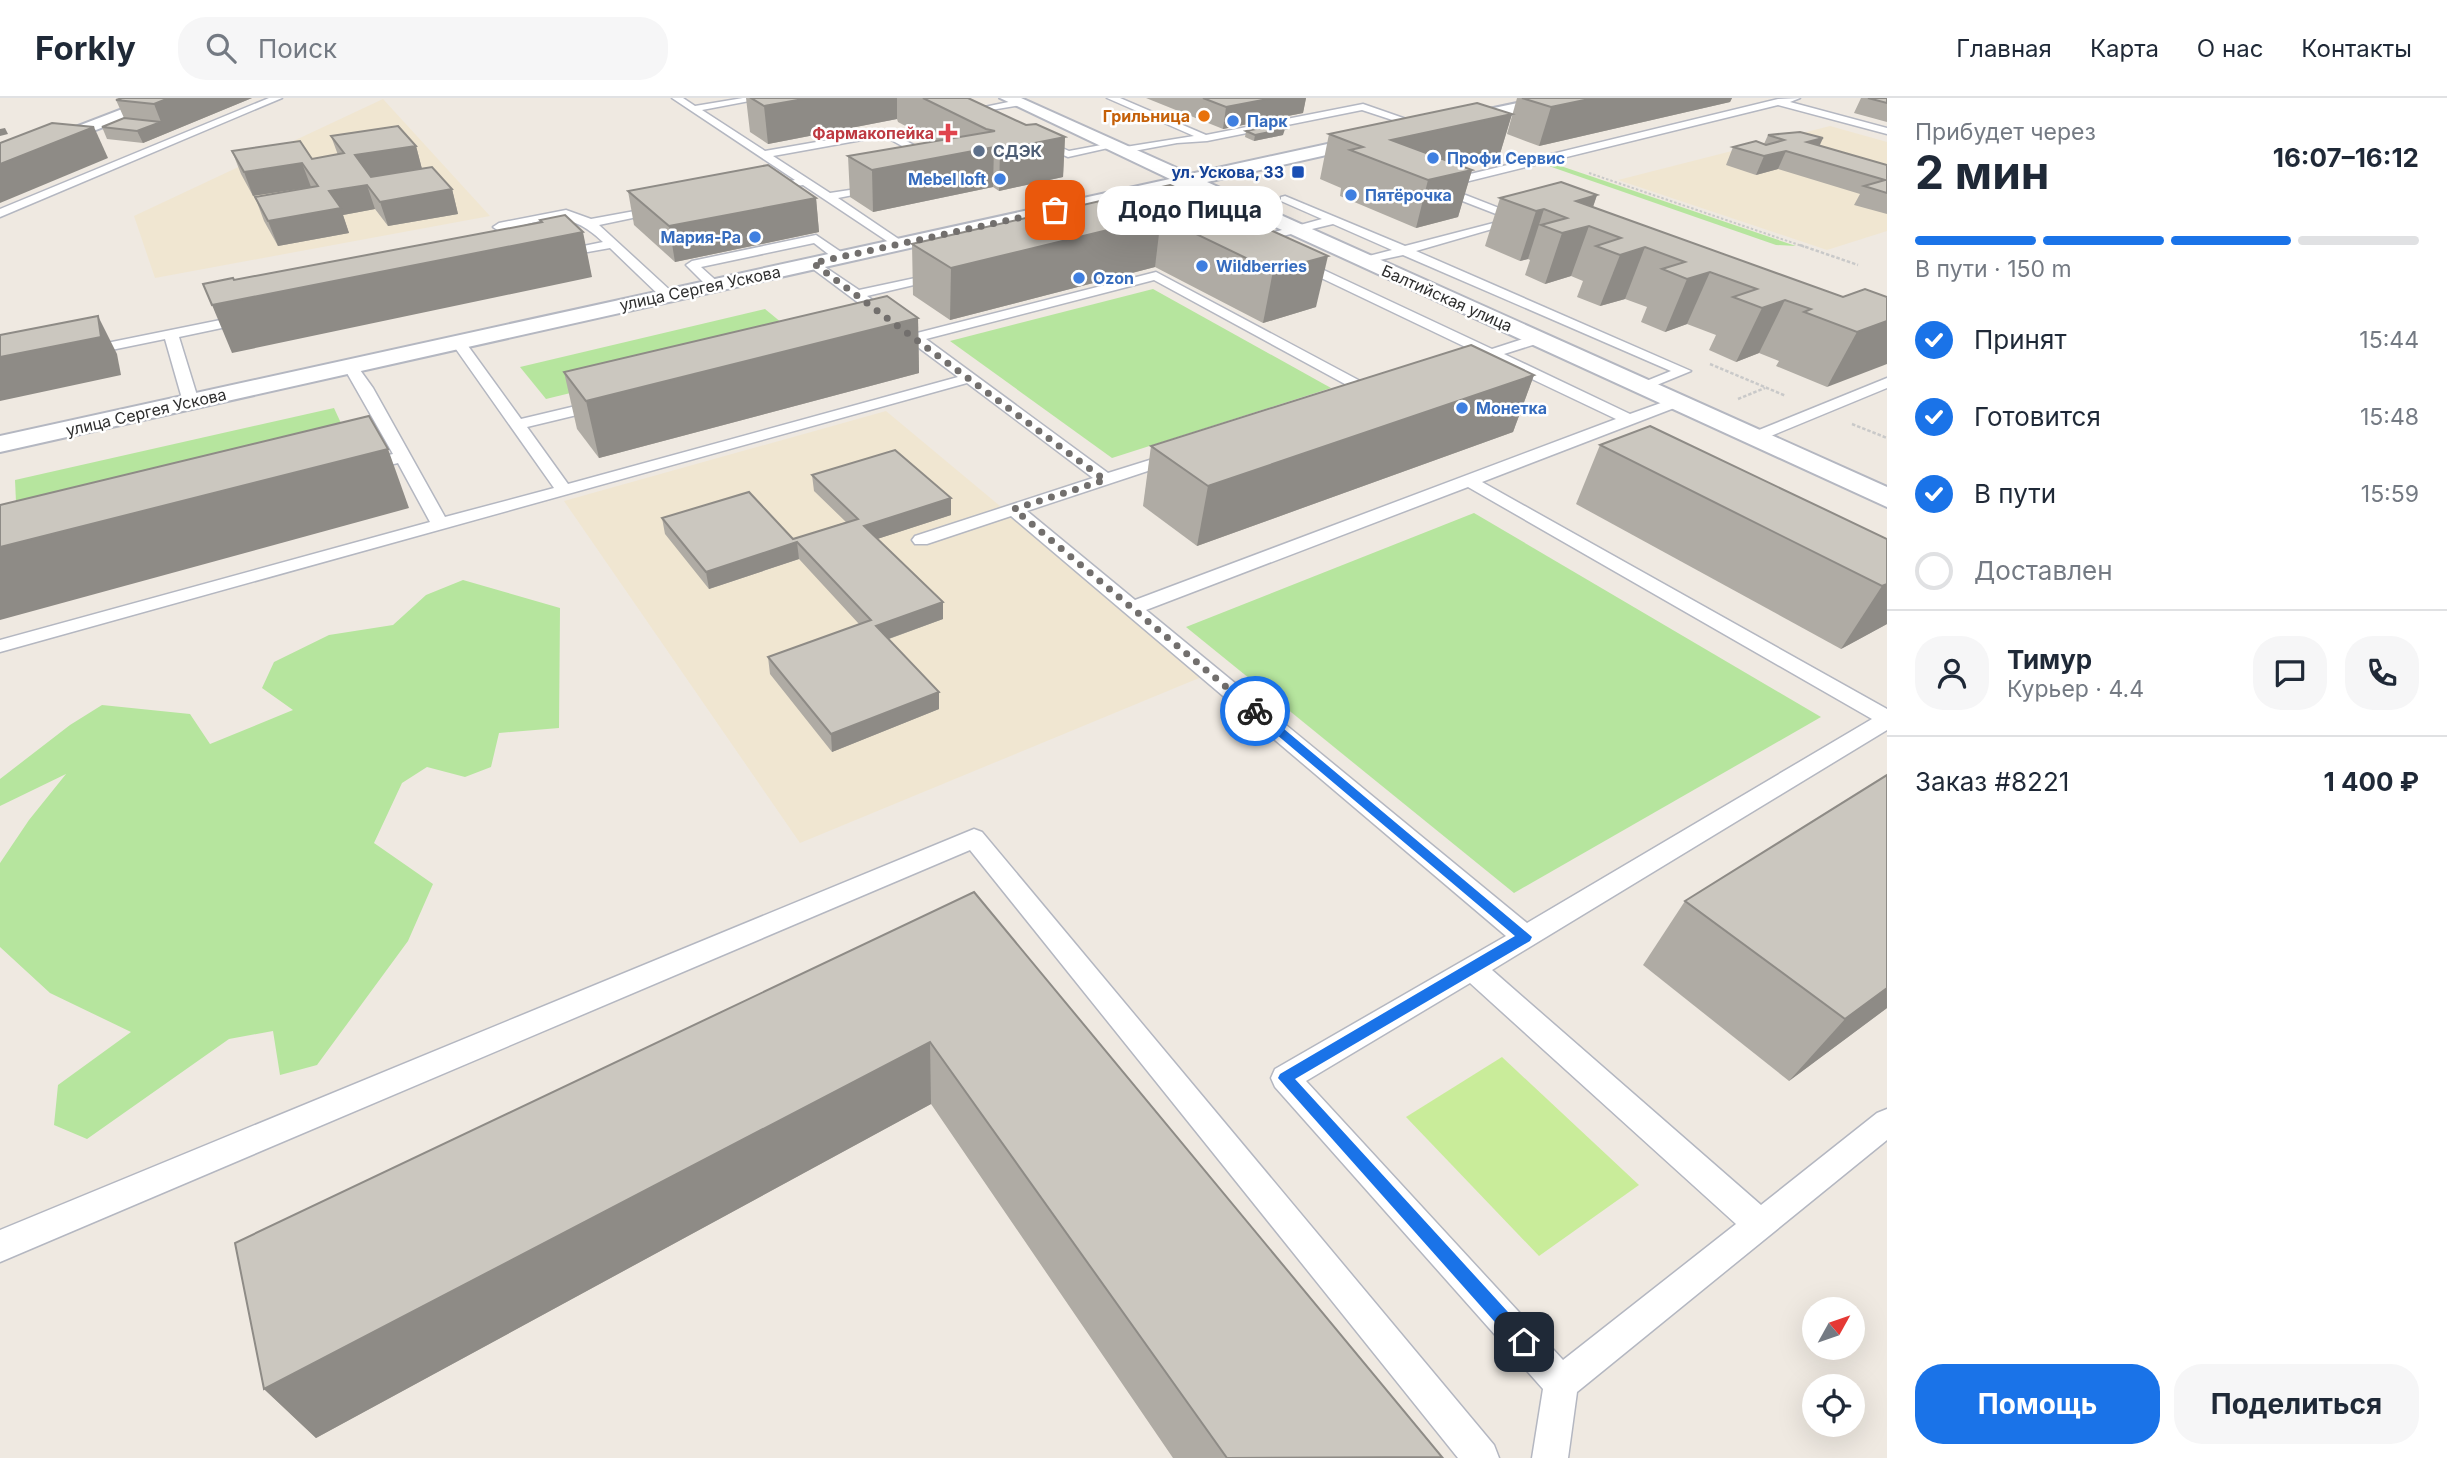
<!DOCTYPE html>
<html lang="ru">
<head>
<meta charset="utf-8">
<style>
	:root { --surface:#fff; --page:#f6f6f7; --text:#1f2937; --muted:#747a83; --line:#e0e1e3; --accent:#1a73e8 }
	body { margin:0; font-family:Inter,sans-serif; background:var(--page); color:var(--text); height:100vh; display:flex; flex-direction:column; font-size:26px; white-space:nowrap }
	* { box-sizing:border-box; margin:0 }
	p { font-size:23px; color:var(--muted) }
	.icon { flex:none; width:38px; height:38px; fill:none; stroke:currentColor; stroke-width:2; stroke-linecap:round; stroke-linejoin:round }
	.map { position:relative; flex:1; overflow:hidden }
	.sheet { display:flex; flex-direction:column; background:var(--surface); width:560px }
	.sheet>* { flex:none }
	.needle { width:46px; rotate:50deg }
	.controls { position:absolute; left:1802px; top:1199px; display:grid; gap:14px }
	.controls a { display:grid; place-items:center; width:63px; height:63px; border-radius:50%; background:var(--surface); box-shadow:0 7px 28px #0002; font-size:35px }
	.pin { position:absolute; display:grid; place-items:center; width:60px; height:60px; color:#fff; margin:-30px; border-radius:14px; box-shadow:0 4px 10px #0006 }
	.courier { position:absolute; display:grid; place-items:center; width:70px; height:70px; margin:-35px; border:5px solid #1a73e8; border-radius:50%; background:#fff; color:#222; box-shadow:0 2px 9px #0007 }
	.bubble { position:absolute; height:49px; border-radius:24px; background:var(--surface); box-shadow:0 7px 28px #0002; font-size:23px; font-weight:700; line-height:49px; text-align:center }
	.overview em { font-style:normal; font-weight:700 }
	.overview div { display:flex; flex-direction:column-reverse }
	.overview { display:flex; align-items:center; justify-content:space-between; height:119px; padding:0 28px }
	h1 { font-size:46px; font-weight:700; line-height:52px }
	.bar { display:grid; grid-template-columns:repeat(4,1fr); gap:10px 7px; align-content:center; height:84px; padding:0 28px }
	.bar i { height:9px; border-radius:5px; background:var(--line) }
	.bar .current { background:var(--accent) }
	.bar p { grid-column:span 4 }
	.line { display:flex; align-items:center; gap:18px; padding:0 28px; border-top:2px solid var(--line) }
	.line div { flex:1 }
	.round { display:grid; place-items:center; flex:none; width:74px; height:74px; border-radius:28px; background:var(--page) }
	ol { padding:0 28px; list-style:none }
	li { display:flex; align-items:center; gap:21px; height:77px }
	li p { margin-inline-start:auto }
	li .icon { padding:7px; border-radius:50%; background:var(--accent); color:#fff; stroke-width:4 }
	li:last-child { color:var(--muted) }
	li i { width:38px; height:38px; border:4px solid var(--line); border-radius:50% }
	.cta { display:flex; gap:14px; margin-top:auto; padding:14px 28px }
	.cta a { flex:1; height:80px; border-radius:28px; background:var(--accent); color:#fff; font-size:28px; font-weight:700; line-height:80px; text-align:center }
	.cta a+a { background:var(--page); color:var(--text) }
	header { display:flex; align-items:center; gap:42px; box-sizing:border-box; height:98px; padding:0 35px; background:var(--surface); border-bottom:2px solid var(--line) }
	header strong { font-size:33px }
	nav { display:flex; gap:38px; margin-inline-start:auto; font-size:24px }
	.search { width:490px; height:63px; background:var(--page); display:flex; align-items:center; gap:18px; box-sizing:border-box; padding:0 24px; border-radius:28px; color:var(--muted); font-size:26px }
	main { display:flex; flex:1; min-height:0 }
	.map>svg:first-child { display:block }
	.education { fill:#f0e6d1 }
	.green { fill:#b6e59e }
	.pitch { fill:#c9ec9a }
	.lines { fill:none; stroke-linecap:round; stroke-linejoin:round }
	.lane-casing { stroke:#b4b7c1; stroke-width:3 }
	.street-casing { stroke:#b4b7c1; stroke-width:4 }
	.path-far1 { stroke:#c9c9c9; stroke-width:2; stroke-dasharray:2.5 2; stroke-linecap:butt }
	.path { stroke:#c9c9c9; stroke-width:2.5; stroke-dasharray:3.5 2; stroke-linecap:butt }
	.lane { fill:#fff; fill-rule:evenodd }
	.street { fill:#fff; fill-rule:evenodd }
	.wall { fill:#afaba4 }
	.shaded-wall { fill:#8e8b86 }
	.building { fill:#cbc7bf; stroke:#8e8b86; stroke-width:2 }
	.route { fill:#1a73e8 }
	.done { stroke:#726f6d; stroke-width:7; stroke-dasharray:0 12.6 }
	.food-dot { fill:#e8710a; stroke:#fff; stroke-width:2.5 }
	.shop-dot { fill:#3f7fe0; stroke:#fff; stroke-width:2.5 }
	.health-dot { fill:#e0444e; stroke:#fff; stroke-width:2.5 }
	.service-dot { fill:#5c6f8a; stroke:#fff; stroke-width:2.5 }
	.transit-dot { fill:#1a4fb4; stroke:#fff; stroke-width:2.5 }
	.labels { text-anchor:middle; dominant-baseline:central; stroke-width:5; stroke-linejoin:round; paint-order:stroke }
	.far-food-label { font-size:16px; font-weight:bold; fill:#c56008; stroke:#fff; text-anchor:end }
	.far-shop-label { font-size:16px; font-weight:bold; fill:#366cbe; stroke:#fff; text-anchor:start }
	.far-health-label { font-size:16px; font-weight:bold; fill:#be3a42; stroke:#fff; text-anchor:end }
	.far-service-label { font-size:16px; font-weight:bold; fill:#4e5e75; stroke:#fff; text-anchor:start }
	.far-transit-label { font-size:16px; font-weight:bold; fill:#164399; stroke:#fff; text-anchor:end }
	.far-street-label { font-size:16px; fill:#2e2e2e; stroke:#fff }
</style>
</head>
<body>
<header>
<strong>Forkly</strong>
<div class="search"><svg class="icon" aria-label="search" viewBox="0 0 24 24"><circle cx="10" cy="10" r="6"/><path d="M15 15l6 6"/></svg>Поиск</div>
<nav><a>Главная</a><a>Карта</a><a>О нас</a><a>Контакты</a></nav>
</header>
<main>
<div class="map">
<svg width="1887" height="1360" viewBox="0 0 1887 1360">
	<rect width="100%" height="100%" fill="#efe9e1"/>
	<g class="education">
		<path d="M383,1L490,118L155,180L134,118Z"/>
		<path d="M1830,28L1887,44V133L1827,152L1618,82Z"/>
		<path d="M886,313L1204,578L800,745L564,403Z"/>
	</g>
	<g class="green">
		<path d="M1546,63L1796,148L1776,147L1543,66Z"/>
		<path d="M1153,191L1331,290L1112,360L950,243Z"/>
		<path d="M765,211L799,239L546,301L520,269Z"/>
		<path d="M334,310L351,347L17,426L15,382Z"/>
		<path d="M1474,415L1821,619L1514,795L1186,529Z"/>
		<path d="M463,482L560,510L559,630L499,635L491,669L465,679L427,669L402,685L374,745L433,786L408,843L317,967L280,977L273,933L229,941L87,1041L54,1027L58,987L131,934L50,895L0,849V765L29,722L66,676L0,708V681L70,627L102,607L190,616L210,646L293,612L262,590L274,564L329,537L393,527L426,497Z"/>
	</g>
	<path class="pitch" d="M1502,959L1639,1087L1539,1158L1406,1019Z"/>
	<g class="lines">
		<g class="lane-casing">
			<g id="lane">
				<path d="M269,0H282L0,119V111Z"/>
				<path d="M672,0H683L695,8L743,0H765L702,12L765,53L885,32L939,60V64H931L884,38L773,58L830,95L883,87V91L838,100L906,146L896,149L803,87L761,93V89L795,82Z"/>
				<path d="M1107,0H1120L1206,37L1363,6L1432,30L1423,32L1362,12L1207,43L1177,45L1123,55L1119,54V50L1194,38Z"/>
				<path d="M1800,0L1790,4L1887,30V36L1778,7L1445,89L1527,121L1416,153L1691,273L1647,291L1642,293L1634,288L1671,273L1403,157L1361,166V160L1392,152L1333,126L1262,143L1256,148L1246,142L1322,121L1281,103V99L1285,98L1405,148L1509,121L1429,90V86L1778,1Z"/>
				<path d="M1018,2L1023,5L1021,7L985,13L995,19L990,22L970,12Z"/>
				<path d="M1037,39L1069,53L1112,45L1117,48L1068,59L1033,44L1032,42Z"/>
				<path d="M662,108L666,109V113L599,127L672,194L674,197L667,201L662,200L610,150L554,160V154L603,144C565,108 546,123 499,133L493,129L499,125L566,112L591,121Z"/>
				<path d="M816,137L844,156V162H836L814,145L701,169L721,187L714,191L709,190L686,167L692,163Z"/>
				<path d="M1296,159L1492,251L1532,238H1542V244L1504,256L1630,316L1672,301H1682L1685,304L1682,307L1482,384L1887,611V632L1492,872L1761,1107L1877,1015L1887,1011V1042L1577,1294L1568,1360H1532L1543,1291L1275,989L1271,980L1275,971L1506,838L1011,418L927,446H915L912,442L915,438L1093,380L967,285L0,554V542L430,424L398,365L361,374L353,369L355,365L393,356L343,268L345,265H355L373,290L445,419L554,390L451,244L453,241H463L521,321L601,302L606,304L609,307L606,310L527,329L568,386L958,279L809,168L807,165L813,161L859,192L948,173V179L867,198L917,235L1156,174L1377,292L1380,295L1377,298H1367L1154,182L926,241L1108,375L1172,355H1184L1186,358L1184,361L1027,413L1135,502L1616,321L1490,261L1460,270L1455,269L1453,266L1455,263L1478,255L1292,166V160ZM1468,389L1872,621L1527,825L1146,512ZM1470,885L1736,1126L1563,1262L1306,983Z"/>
				<path d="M250,216L257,220L255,223L179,239L199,304L191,309L183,304L165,241L82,258L75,254L82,250Z"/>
				<path d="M1887,280V290L1761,342H1749L1747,339L1749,336Z"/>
				<path d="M974,731L982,734L1494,1347L1499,1360H1458L970,752L0,1164V1132Z"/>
			</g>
		</g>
		<g class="street-casing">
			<g id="street">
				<path d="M151,0H173L171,3L0,69V58Z"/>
				<path d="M1000,0H1021L1190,76L1378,35L1384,36L1387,40L1384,44L1207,84L1887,389V409L1186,88L0,354V338L1170,81Z"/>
				<path d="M1541,0H1572L1564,5L1451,29L1443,24L1451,19Z"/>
			</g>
		</g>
		<path class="path-far1" d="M1589,75L1805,149"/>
		<g class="path">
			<path d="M1800,147L1858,167"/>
			<path d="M1710,266L1786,298"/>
			<path d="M1738,301L1765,290"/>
			<path d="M1852,326L1887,340"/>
		</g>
		<use href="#lane" class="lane"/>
		<use href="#street" class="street"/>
	</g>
	<g class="wall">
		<path d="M252,0L143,45L107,41L102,29L124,20L116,2Z"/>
		<path d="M746,0H968L1026,27L1065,39L1063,79L999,93L993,89L873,114L850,99L848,58L934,43L898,24L897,21L768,46L750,34Z"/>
		<path d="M1146,0H1306L1303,15L1223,31Z"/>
		<path d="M1517,0H1732L1730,4L1539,48L1507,36Z"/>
		<path d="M1861,0H1887V24L1854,15Z"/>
		<path d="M1512,16L1499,59L1462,68L1472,72L1458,119L1416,130L1340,98L1341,90L1320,81L1329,36Z"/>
		<path d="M1246,33L1283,37L1254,43L1245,39Z"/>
		<path d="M1768,37L1819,48L1887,67V116L1854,107L1860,96L1778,71L1756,77L1726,67L1733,49L1764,46Z"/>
		<path d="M331,38L416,48L422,71L452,91L458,116L388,128L375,111L343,117L349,135L278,148L264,123L255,99L311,89L253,98L241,76L232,53L312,61L338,57Z"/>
		<path d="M1170,87L1316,209L1263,225L1155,169L950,222L913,197L912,146Z"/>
		<path d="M628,93L816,100L819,134L675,164L634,127Z"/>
		<path d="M1597,97L1593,109L1843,199H1887L1827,289L1776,268L1779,263L1759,255L1736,264L1709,252L1716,237L1687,226L1665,234L1641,224L1647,209L1625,201L1600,208L1577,199L1583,183L1571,178L1545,186L1525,177L1530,162L1528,161L1520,163L1485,148L1500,100Z"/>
		<path d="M918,220L919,275L599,360L577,331L564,274Z"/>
		<path d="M1534,277L1513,334L1197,448L1143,408L1151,348Z"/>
		<path d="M1600,347L1887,441V526L1841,551L1576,406Z"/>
		<path d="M812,377L951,417L877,441L943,521L889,541L939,611L832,654L770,576L768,559L859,526L799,461L709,491L665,436L662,420L793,441L846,424L814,393Z"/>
		<path d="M1887,677V910L1789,983L1643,867L1685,803Z"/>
		<path d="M974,794L1442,1360H1173L931,1006L316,1340L264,1291Z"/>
	</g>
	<g class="shaded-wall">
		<path d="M169,0H252L143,45L137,33L161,24L154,6Z"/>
		<path d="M809,0H897V21L768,46L764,8Z"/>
		<path d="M1273,0H1306L1303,15L1223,31L1226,9Z"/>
		<path d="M1594,0H1732L1730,4L1539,48L1551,9Z"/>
		<path d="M1512,16L1499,59L1419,78L1391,42Z"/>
		<path d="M94,29L108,60L0,105V66Z"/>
		<path d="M5,30L8,36L0,38V31Z"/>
		<path d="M1285,31L1283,37L1254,43L1255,37Z"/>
		<path d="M1065,39L1063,79L999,93L1000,52Z"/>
		<path d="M1823,40L1815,58L1807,44Z"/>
		<path d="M416,48L422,71L362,81L355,57Z"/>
		<path d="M994,49L993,89L873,114L872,72Z"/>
		<path d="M1786,53L1778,71L1756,77L1764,58Z"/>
		<path d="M302,65L311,89L253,98L244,74Z"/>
		<path d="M1472,72L1458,119L1416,130L1428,82Z"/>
		<path d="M367,87L375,111L343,117L349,135L278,148L268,123L329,93Z"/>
		<path d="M452,91L458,116L388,128L380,104Z"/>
		<path d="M1597,97L1586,129L1589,128L1571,178L1545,186L1562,135L1576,103Z"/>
		<path d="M816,100L819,134L675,164L669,128Z"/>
		<path d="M1544,111L1528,161L1520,163L1536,113Z"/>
		<path d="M1161,119L1155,169L950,222L951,170Z"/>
		<path d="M583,134L592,179L232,255L212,207Z"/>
		<path d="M1645,149L1625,201L1600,208L1620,157Z"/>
		<path d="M1328,158L1316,209L1263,225L1273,173Z"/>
		<path d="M1710,174L1687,226L1665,234L1687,181Z"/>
		<path d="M1785,202L1759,255L1736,264L1762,210Z"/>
		<path d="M98,218L117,256L121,277L0,303V259Z"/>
		<path d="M918,220L919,275L599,360L586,303Z"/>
		<path d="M1887,223V266L1827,289L1857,234Z"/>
		<path d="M1534,277L1513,334L1197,448L1208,388Z"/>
		<path d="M388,351L409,410L0,522V449Z"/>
		<path d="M951,400V417L865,445L864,428Z"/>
		<path d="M797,444L799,461L709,491L706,474Z"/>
		<path d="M1887,486V526L1841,551L1882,488Z"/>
		<path d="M943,504V521L877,545L876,528Z"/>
		<path d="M939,594V611L832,654L831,636Z"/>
		<path d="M1887,890V910L1789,983L1845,921Z"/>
		<path d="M930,944L931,1006L316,1340L264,1291Z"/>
	</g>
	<g class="building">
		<path d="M122,0H169L154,6L116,2Z"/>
		<path d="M751,0H809L764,8Z"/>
		<path d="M923,0H968L1026,27L1036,26L1065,39L1000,52L994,49L872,72L848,58L995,33L986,31Z"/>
		<path d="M1203,0H1273L1226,9Z"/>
		<path d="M1522,0H1594L1551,9Z"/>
		<path d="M1868,0H1887V5Z"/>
		<path d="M1477,5L1512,16L1391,42L1472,72L1428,82L1350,52L1363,49L1329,36Z"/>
		<path d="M124,20L161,24L137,33L102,29Z"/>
		<path d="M52,25L94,29L0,66V45Z"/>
		<path d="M1275,27L1285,31L1255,37L1246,33Z"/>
		<path d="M398,28L416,48L355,57L371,79L432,69L452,91L380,104L367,87L329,93L341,110L268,123L255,99L318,88L302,65L244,74L232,53L300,43L312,61L344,55L331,38Z"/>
		<path d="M1800,34L1823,40L1807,44L1887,67V95L1864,88L1885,82L1786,53L1764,58L1733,49L1756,43L1766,47L1784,42L1768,37Z"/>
		<path d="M768,67L816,100L669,128L628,93Z"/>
		<path d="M1561,84L1597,97L1576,103L1843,199L1865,191L1887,199V223L1857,234L1804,214L1811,211L1785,202L1762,210L1733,199L1757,191L1710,174L1687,181L1662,171L1685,164L1645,149L1620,157L1596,148L1621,140L1589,128L1562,135L1541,127L1567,120L1544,111L1536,113L1500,100Z"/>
		<path d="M1170,87L1328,158L1273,173L1161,119L951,170L912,146Z"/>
		<path d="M565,117L583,134L212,207L203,186L233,180L234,182L542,124L540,122Z"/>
		<path d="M887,198L918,220L586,303L564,274Z"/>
		<path d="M98,218L101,239L0,259V237Z"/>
		<path d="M1471,247L1534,277L1208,388L1151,348Z"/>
		<path d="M369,318L388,351L0,449V407Z"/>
		<path d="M1650,328L1887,441V486L1882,488L1600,347Z"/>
		<path d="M895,352L951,400L864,428L943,504L876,528L939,594L831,636L768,559L871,522L797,444L706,474L662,420L749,394L793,441L858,421L812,377Z"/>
		<path d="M1887,677V890L1845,921L1685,803Z"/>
		<path d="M974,794L1442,1359L1227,1360L930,944L264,1291L235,1145Z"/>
	</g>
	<path class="route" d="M1251,610H1259L1532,839L1530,843L1295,981L1530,1238L1532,1244L1530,1250L1524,1253L1518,1250L1278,980L1280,976L1515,838L1251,615Z"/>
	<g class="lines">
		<path class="done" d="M1055,112L813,165L1105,382L1014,411L1255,613"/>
	</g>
	<circle class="food-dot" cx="1204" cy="18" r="7"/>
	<g class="shop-dot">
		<circle cx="1233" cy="23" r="7"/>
		<circle cx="1433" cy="60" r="7"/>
		<circle cx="1000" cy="81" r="7"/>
		<circle cx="1351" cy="97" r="7"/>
		<circle cx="755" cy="139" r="7"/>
		<circle cx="1202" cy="168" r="7"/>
		<circle cx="1079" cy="180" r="7"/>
		<circle cx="1462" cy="310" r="7"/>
	</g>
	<path class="health-dot" d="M944.5 24.5h7v7h7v7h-7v7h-7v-7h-7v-7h7z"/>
	<circle class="service-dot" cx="979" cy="53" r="7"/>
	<rect class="transit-dot" x="1291" y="67" width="14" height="14" rx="3.5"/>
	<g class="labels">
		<g class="far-food-label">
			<text x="1190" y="18">Грильница</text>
		</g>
		<g class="far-shop-label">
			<text x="1247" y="23">Парк</text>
			<text x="1447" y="60">Профи Сервис</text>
			<text x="986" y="81" text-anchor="end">Mebel loft</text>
			<text x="1365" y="97">Пятёрочка</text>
			<text x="741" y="139" text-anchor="end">Мария-Ра</text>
			<text x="1216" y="168">Wildberries</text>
			<text x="1093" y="180">Ozon</text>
			<text x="1476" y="310">Монетка</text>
		</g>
		<g class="far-health-label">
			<text x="934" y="35">Фармакопейка</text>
		</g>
		<g class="far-service-label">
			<text x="993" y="53">СДЭК</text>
		</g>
		<g class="far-transit-label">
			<text x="1284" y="74">ул. Ускова, 33</text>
		</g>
		<g class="far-street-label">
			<text transform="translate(700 190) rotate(-12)">улица Сергея Ускова</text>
			<text transform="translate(1447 200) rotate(24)">Балтийская улица</text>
			<text transform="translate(146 314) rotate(-13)">улица Сергея Ускова</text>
		</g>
	</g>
</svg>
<div class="controls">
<a><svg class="needle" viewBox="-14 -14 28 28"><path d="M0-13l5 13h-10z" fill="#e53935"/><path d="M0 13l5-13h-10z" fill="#747a83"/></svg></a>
<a><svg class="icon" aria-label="locate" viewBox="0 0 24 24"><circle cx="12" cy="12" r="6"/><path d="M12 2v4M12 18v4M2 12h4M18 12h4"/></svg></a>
</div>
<div class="pin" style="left:1055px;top:112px;background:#ea580c"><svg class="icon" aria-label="bag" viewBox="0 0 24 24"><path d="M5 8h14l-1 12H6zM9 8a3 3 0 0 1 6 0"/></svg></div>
<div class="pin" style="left:1524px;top:1244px;background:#1f2937"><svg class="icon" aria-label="home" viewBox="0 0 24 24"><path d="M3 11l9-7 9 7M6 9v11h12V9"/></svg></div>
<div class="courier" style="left:1255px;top:613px"><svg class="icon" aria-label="bike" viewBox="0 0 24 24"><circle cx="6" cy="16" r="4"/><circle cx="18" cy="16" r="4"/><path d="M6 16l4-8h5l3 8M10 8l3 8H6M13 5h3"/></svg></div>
<div class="bubble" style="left:1097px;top:88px;width:186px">Додо Пицца</div>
</div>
<section class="sheet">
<div class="overview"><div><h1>2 мин</h1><p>Прибудет через</p></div><em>16:07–16:12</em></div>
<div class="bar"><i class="current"></i><i class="current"></i><i class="current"></i><i></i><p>В пути · 150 m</p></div>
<ol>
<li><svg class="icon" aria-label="check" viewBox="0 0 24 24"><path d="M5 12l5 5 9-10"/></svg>Принят<p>15:44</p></li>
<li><svg class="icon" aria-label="check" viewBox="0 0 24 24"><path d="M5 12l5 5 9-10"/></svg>Готовится<p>15:48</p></li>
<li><svg class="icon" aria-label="check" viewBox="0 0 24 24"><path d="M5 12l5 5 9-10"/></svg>В пути<p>15:59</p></li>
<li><i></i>Доставлен</li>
</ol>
<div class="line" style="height:126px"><a class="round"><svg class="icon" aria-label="person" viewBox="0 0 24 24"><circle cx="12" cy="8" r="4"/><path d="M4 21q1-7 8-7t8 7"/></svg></a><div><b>Тимур</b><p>Курьер · 4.4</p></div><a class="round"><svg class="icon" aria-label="chat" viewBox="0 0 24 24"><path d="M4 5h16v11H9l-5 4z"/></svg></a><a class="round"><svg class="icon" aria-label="phone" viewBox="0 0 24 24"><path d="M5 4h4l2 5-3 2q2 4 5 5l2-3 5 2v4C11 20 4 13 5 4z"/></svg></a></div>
<div class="line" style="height:91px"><div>Заказ #8221</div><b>1 400 ₽</b></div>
<div class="cta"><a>Помощь</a><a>Поделиться</a></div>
</section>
</main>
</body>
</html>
